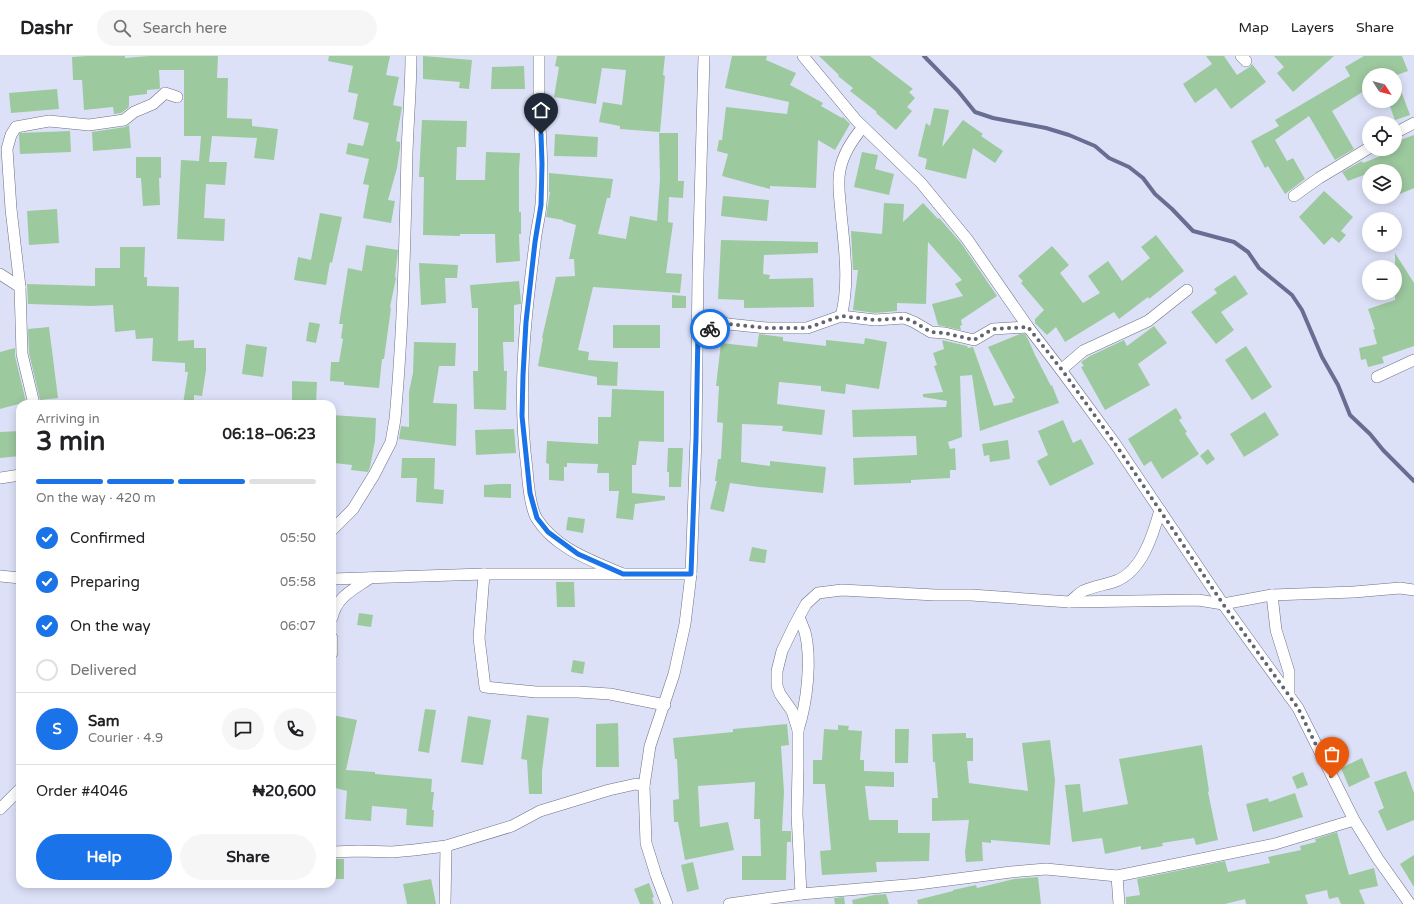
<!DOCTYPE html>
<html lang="en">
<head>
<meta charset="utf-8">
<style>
	:root { --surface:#fff; --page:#f6f6f6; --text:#202124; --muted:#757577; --line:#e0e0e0; --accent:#1a73e8 }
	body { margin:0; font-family:"Varela Round",sans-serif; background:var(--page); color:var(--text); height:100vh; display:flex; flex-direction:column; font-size:15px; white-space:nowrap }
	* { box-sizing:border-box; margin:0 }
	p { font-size:13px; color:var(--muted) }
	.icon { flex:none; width:22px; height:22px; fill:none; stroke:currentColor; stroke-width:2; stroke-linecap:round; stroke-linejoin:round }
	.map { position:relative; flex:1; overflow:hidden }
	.sheet { position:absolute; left:16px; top:344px; width:320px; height:488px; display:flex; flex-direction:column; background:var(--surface); border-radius:12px; box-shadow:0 2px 10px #0003 }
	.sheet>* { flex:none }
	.needle { width:26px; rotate:126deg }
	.tools { position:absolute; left:1362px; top:12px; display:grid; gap:8px }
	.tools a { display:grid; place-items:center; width:40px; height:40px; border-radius:50%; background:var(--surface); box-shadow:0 2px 10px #0003; font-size:20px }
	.pin { position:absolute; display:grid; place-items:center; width:34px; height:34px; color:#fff; margin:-41px -17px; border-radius:50% 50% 50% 0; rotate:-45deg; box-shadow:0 0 4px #0007 }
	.pin .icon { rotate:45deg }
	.courier { position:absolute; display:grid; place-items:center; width:40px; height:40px; margin:-20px; border:3px solid #1a73e8; border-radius:50%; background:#fff; color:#222; box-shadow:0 1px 5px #0007 }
	.headline em { font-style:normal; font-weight:800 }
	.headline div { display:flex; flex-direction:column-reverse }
	.headline { display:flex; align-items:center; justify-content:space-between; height:68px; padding:0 20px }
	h1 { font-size:26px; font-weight:800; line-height:30px }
	.bar { display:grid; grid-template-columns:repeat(4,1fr); gap:6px 4px; align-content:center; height:48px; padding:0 20px }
	.bar i { height:5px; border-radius:3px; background:var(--line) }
	.bar .current { background:var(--accent) }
	.bar p { grid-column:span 4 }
	.line { display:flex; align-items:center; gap:10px; padding:0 20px; border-top:1px solid var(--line) }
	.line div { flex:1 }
	.round { display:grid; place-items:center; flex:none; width:42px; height:42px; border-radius:21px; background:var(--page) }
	ol { padding:0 20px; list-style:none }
	li { display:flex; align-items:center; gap:12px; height:44px }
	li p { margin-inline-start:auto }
	li .icon { padding:4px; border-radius:50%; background:var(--accent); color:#fff; stroke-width:4 }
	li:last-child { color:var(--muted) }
	li i { width:22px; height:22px; border:2px solid var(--line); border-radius:50% }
	.cta { display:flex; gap:8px; margin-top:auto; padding:8px 20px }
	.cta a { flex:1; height:46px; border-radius:24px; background:var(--accent); color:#fff; font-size:16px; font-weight:800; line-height:46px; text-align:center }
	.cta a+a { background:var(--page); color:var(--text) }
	header { display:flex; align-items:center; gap:24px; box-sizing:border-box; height:56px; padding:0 20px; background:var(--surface); border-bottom:1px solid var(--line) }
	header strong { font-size:19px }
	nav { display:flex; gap:22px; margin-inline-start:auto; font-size:14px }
	.search { width:280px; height:36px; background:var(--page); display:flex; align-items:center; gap:10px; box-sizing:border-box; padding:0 14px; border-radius:22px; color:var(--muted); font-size:15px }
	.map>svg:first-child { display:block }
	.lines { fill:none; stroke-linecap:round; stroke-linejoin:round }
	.stream { stroke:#686d92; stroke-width:4 }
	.building { fill:#9dc99f }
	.street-casing { stroke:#6d7084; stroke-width:12 }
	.street { stroke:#fff; stroke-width:11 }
	.done { stroke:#626471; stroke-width:4; stroke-dasharray:0 7.2 }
	.route { stroke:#1a73e8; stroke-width:5 }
</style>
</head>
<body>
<header>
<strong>Dashr</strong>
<div class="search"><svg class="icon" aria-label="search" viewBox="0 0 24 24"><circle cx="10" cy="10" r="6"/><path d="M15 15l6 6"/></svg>Search here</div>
<nav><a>Map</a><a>Layers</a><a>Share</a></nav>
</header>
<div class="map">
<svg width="1414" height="848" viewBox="0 0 1414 848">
	<rect width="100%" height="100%" fill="#dde1f8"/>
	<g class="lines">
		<path class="stream" d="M924,0L958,35L975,56L993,62L1046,72L1069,79L1095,90L1109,102L1129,111L1143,122L1155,138L1172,153L1193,175L1234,186L1248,196L1259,212L1292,239L1302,254L1322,301L1338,329L1350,359L1370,378L1383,394L1414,425"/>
	</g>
	<g class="building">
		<path d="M88,0H125V2L149,0H218L217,22H228L227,62L252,63V70L278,73L274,104L254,102L257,82L212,80L209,106H227L225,129L206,128L204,162L225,163L224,185L177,183L181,104L199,105L201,80H184V14H159L160,32L159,33L147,34V38L129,40V50L128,52L121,57L114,58L113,51L84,54L82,24H73L72,1Z"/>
		<path d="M329,0H390L386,19L399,21L393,49L402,51L396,85L400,86V92L397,112L388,144L395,145L391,167L363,162L369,129L363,128L369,103L346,98L348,87L363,90L369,67L353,63L358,38L348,36L353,10L328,5Z"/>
		<path d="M423,0L472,4L469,33L459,32L460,26L423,23Z"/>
		<path d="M557,0H665L663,19L665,20L660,76L620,73V70L599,66L603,46L622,49L626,14L602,12L596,48L554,41L559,11L555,10Z"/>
		<path d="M732,0H767L766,4L796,17L790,29L823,47L821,50L842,62L843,61L850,68L835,94L818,84L816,132L770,130V133L722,120L728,98L717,95L719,84H722L726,51L787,58L789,46L725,32Z"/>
		<path d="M819,0H870L913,33L909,36L915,42L907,51L912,55L896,74L876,57L877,56L850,35L853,32L838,20L839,19Z"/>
		<path d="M1206,0H1224L1237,19L1251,10L1252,8L1266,26L1231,53L1216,32L1195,47L1183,28L1212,8Z"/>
		<path d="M1274,0H1334L1293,36L1277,17L1284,11Z"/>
		<path d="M1364,0H1402L1408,15L1397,19H1369V32L1332,55L1354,93L1335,104L1309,60L1275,84L1287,105L1293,102L1305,123L1285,138L1268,110L1265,112L1251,85L1279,70L1275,64L1350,20L1345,11Z"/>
		<path d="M524,10L525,33H491L492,11Z"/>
		<path d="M1395,21H1396L1410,59L1395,64L1388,45H1395Z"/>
		<path d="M57,33L59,53L11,57L9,37Z"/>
		<path d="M934,52L949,54L942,91L963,64L983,78L981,80L1003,95L995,107L973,92L966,123L925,113L927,103L918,100L926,67L930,70Z"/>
		<path d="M422,64L467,65L466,91H457L456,124H485L486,96L520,97L519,114V156H521V178H519L520,205L496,207L495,178H460V180L423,179L424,121H419Z"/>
		<path d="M129,69L131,92L93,95L92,76L125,71Z"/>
		<path d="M70,75L71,96L20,98L19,79L20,77Z"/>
		<path d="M659,77H678V125H684L683,142L669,141L668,166L673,167L666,217L682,218L680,237L593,231L578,294L589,296L588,304L618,306L617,330L597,329V321L538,310L543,282H542L556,221L575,220L574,203H569L576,169L563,165V164L546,161L550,136H549V117L613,123L610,142H607L598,178L626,183L630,160L657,165L660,123Z"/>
		<path d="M555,78L598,81L597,101L554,100Z"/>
		<path d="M1414,79V132L1400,138L1395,124V115H1392L1391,113L1387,115H1369V117L1348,125L1342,116L1362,105L1363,107L1383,99L1381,93H1395V86Z"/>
		<path d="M862,96L878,99L875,113L894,118L889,139L854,131Z"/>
		<path d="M136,101H161V122H159L160,149L143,150L141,122H136Z"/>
		<path d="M1324,135L1353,161L1341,175L1346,179L1339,187L1332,181L1324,189L1299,161Z"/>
		<path d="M723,140L769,144L767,165L721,160Z"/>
		<path d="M884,147L904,148L903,166L923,147L938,163L939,162L961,187L997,240L961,264L962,269L960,270L961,274L938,269L932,248L963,240L955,228L962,224L928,186L926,248L897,247V255L875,257L853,254L858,214H853L851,175L882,178Z"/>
		<path d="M57,153L59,187L29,189L27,155Z"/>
		<path d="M320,157L342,161L332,207L330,206L326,229L294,224L298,201L311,204Z"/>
		<path d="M1156,179L1184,215L1149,243L1148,241L1119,263L1114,256L1065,286L1056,271L1047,279L1035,267V263L1044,254L1021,227L1023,225L1018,220L1052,190L1069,209L1060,217L1083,247L1100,237L1088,220L1108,205L1122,225L1150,202L1141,191Z"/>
		<path d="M721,184L818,186V197L764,199L763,218L770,219L769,223L813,222L814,251L744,252V244L718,243Z"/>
		<path d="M366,189L398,194L395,221L396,222L390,251L391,252L384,303H382L379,332L344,329V326L330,325L331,306H339L343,283L341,282L343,268H339L348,212L362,215Z"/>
		<path d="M120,191H145L144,221H147V230L179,231L178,285L194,284V292H206V314L202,340L194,339V348H183L188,316H185V307L152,305L153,282L136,283L135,274L115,276L113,249L91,250L28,248L27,228L95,230V212H120Z"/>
		<path d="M1395,197L1414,227V290L1382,301L1384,307L1368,311L1366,303L1361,304L1359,292L1377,288L1373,274L1375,273L1368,253L1395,244Z"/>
		<path d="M419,207L458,209L457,222H445L446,247L421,249Z"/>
		<path d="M1235,219L1248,238L1221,256L1234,274L1216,288L1191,256L1217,237L1214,233Z"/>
		<path d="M519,225L521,246V248L514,249V286H503L504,315H507L506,354L474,353L473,315H478V252H472L470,229Z"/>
		<path d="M672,239L686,240V252H672Z"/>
		<path d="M309,266L320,268L316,287L306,285Z"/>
		<rect x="613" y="269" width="47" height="23"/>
		<path d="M1154,270L1167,287L1138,308L1150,329L1105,354L1081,311L1084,310L1081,306L1090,300L1124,284L1127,290Z"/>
		<path d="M49,271L58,342L40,344L29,297L28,273Z"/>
		<path d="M759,278L783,281V285L826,290V284L864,288L865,282L887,286L879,333L846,328L845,338L821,335V330L779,326L777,348L825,354L822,379L782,375L783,370L742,368L741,406L770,410V405L826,411L823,437L759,431L730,427L724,456L710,453L717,425H715L718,403H721L723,367L717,366L719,330H716L721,287L757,291Z"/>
		<path d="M1020,278H1025L1028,283L1035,299L1051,330L1052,329L1059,347L980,375L972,319L960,320L962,381L948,386L950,393L955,392L956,414H950V422L911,424V427L854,429L853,402L917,399L916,380L853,381L852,354L946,351L947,345L923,341V338L943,336L934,310L937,309L933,297L944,293L942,284L967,290L968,292L973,291L994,350L1013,346L1012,343L1015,342L988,291Z"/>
		<path d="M414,286L456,287L455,310H439L433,347L457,348L456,390L399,383L401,370L409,371V336L413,317Z"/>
		<path d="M246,288L267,291L263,321L242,318Z"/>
		<path d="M1246,290L1272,331L1252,344L1225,304Z"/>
		<path d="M15,292V300L26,346L0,353V296Z"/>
		<path d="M292,325L317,326L316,348H292Z"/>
		<path d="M612,333L664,335V386L639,385L636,409H632V437L665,440V444L635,448L633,464L616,462L619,435H609V417H597L598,408L567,407V411H564V425L549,424V408L546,407L547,385L598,388V361H611Z"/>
		<path d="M1176,352L1182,362L1179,364L1187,376L1185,377L1199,398L1162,423L1151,405L1144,410L1128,383Z"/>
		<path d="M1265,356L1279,379L1244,401L1230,378Z"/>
		<path d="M332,359L376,362L375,385L370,411L368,416L351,414L352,409L334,407L335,402H332Z"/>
		<path d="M1063,364L1073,387L1081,383L1094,408L1050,430L1037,405L1048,399L1038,375Z"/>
		<path d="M514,373L516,397L476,399L475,374Z"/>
		<path d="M20,375V400L0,402V376Z"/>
		<path d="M1008,384L1010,403L990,406L989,399L984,400L982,388Z"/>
		<path d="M668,392H683L681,431H669V416H667Z"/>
		<path d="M1208,393L1215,403L1207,409L1200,400Z"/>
		<path d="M402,402H435L434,433L444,434L443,448L416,446L417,422H401Z"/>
		<path d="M499,428H511V442L484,441V429Z"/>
		<path d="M568,461L585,463L583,477L566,474Z"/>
		<path d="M752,491L767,494L765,507L749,505Z"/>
		<path d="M556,526H574L575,551H557Z"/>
		<path d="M359,557L373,559L371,571L357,569Z"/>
		<path d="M573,604L585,606L583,618L571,616Z"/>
		<path d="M425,653L436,654L429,697L418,695Z"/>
		<path d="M332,659L357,664L346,714L375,716V718L432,723L431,736H434L432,754H434L433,771L406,769L407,753L372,750L371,765L345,763L347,735L332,731Z"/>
		<path d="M527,659L549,662L542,715V738H529L527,704L521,703Z"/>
		<path d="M468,660L491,664L483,709L461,706Z"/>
		<path d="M618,667L619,711H596V668Z"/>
		<path d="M787,668L789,689L781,690L784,736L782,775H791V786H787L786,824H742V800H761L760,763H754L755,726L698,730L700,771L728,766L734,794L685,804L678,766H674L673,744L679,743L677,703H675L673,682L733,676V673Z"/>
		<path d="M838,669L849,670L848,674L862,675L860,704H864V715L894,716V731L865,730L869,764H898V777H930L929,805L876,806L877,816L822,819L820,795L831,794L825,728H813V704H822L824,673L838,674Z"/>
		<path d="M895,673H909L908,707H895Z"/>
		<path d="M966,677V682H973V705H967L969,727L1028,735L1022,687L1050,684L1055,724L1050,789L991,784V787L982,786L983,805L966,806L965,796L969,764L932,765V742H938L935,706H933L932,678Z"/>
		<path d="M1202,689L1209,735L1208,736L1218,784L1196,789L1194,782L1162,787L1163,790L1141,794V790L1105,798L1102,782L1072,786L1065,729L1080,728L1083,756L1128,748L1119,703Z"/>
		<path d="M1362,702L1370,721L1349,731L1341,712Z"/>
		<path d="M1406,715L1414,737V764L1387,775L1378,755L1384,752L1374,726Z"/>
		<path d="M1303,716L1308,729L1297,733L1292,721Z"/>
		<path d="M1295,737L1303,761L1253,776L1246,748L1268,742L1269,746Z"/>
		<path d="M1337,776L1349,819L1374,812L1378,830L1359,834L1365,848H1341L1338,841L1329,843L1327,834L1305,839L1308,848H1246L1245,843L1225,848H1126V841L1140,839L1137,823L1225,805L1228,816L1270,807L1268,801L1301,794L1300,790L1316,786L1315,783Z"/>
		<path d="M1414,799V831L1400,808Z"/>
		<rect x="332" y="803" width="12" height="20"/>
		<path d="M693,806L699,833L687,836L681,809Z"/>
		<path d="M1038,821L1041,848H918L917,844L953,835V834L976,829L977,832L1014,823Z"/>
		<path d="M431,823L436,848H407L403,828Z"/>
		<path d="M649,827L654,841L652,842L654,848H640L634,833Z"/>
		<path d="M886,838L889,848H853L852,844L874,839Z"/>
		<path d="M844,841L845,848H835L834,842Z"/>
	</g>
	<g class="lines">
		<g class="street-casing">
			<g id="street">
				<path d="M539,0C539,16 539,32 539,48C540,82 544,115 541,148C540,161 536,174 535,187C525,262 517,338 527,413C528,427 530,452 537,463C556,493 593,505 623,518"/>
				<path d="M803,0L856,64L921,127L967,183L1028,271L1061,314L1116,389L1223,548L1298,652L1354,764L1378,803L1410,848"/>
				<path d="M1241,0L1246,5"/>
				<path d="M1395,77L1414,67"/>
				<path d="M1294,140L1319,122L1369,92"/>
				<path d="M0,218L20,231"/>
				<path d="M698,259L728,268L767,272H807L841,260L875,264L904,262L914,266L931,276L945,277L974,284L993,273L1028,271"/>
				<path d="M841,260C850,228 844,189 841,157C840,142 837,128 840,114C843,98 852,84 863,71"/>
				<path d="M697,276L728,268"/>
				<path d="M1061,314L1083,295L1148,265L1187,234"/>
				<path d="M1377,321L1414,304"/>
				<path d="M34,348L22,298L20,231L11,153L7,93L11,79L16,71L49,65L89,69L124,64L134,56L153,48L165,37L177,41"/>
				<path d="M0,422L20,419"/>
				<path d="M332,474L353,453L374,419L391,386L395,363C403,275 405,186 407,97C408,65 411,32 411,0"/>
				<path d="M484,518L479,582L485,631L536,636H578L610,638L665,649"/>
				<path d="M0,520L20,522"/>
				<path d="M332,523L484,518H691"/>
				<path d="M1272,539L1276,574L1289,616V640"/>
				<path d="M1069,546C1074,543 1079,537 1083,535C1094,530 1105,529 1116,525C1142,515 1153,479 1160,454"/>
				<path d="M332,562C337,540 353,534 370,522"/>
				<path d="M332,582V597"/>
				<path d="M798,674C807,647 812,603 805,576C803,571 801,566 799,561"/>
				<path d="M0,753L20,733"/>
				<path d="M332,796L359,795L392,796L414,794L446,790L512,770L540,755L609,734L636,728L644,730"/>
				<path d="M1117,820L1119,848"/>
				<path d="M801,838L797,758L798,712V674L792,655L780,638L777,630V615L782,595L794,570L806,548L818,537L842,534L935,539H971L1069,546L1198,544L1223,548L1272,539L1354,536L1400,532L1414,534"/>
				<path d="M445,848L446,790"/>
				<path d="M667,848L656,819L646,787L644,730L650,690L674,618L685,568L691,518L696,382L698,219L704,0"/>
				<path d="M729,848L801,838L918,828L1011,816L1046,813L1117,820L1275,788L1354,764"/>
			</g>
		</g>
		<use href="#street" class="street"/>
	</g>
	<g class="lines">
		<path class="done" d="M710,273L728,268L767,272H807L841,260L875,264L904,262L914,266L931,276L945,277L974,284L993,273L1028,271L1062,314L1116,389L1223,548L1298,652L1332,722"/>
		<path class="route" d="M541,78L542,108L541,149L535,186L526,266L523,319L522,360L530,437L537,462L548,476L578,498L623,518H691L696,382L698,276L710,273"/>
	</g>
</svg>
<div class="tools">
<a><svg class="needle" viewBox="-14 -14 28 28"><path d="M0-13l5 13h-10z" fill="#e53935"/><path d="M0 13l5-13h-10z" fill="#757577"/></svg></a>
<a><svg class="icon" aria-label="locate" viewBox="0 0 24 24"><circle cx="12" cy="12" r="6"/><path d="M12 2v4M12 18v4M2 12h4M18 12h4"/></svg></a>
<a><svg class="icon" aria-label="layers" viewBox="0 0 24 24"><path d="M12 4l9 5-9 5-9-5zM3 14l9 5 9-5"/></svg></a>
<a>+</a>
<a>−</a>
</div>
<div class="pin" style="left:1332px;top:722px;background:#ea580c"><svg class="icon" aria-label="bag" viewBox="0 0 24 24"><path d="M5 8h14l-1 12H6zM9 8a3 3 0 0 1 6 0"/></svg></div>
<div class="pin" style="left:541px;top:78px;background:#1f2937"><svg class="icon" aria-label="home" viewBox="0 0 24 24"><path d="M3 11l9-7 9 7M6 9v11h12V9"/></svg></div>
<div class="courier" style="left:710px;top:273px"><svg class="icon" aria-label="bike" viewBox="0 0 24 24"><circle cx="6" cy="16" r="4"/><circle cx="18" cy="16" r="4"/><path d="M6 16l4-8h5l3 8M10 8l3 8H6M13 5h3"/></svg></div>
<section class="sheet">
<div class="headline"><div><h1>3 min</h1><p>Arriving in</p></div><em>06:18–06:23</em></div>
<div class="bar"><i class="current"></i><i class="current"></i><i class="current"></i><i></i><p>On the way · 420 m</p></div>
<ol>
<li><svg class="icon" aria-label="check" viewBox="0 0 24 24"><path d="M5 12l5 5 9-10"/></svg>Confirmed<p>05:50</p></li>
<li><svg class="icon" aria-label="check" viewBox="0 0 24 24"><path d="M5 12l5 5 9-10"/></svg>Preparing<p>05:58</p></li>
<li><svg class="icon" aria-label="check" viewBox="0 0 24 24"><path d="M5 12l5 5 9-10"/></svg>On the way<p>06:07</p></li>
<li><i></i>Delivered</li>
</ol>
<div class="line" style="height:72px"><b class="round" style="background:var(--accent);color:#fff">S</b><div><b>Sam</b><p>Courier · 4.9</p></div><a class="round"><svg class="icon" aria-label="chat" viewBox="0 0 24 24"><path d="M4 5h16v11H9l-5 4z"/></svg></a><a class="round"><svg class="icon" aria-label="phone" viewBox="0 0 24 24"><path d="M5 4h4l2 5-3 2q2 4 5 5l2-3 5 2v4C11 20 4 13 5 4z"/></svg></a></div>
<div class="line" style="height:52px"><div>Order #4046</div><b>₦20,600</b></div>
<div class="cta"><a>Help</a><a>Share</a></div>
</section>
</div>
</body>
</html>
